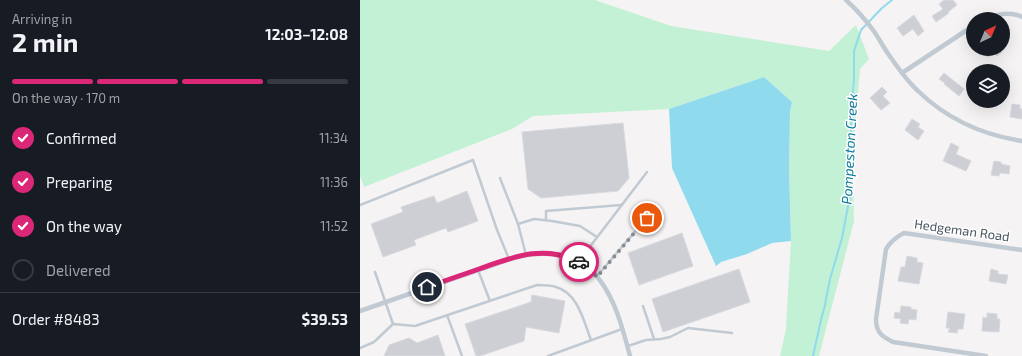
<!DOCTYPE html>
<html lang="en">
<head>
<meta charset="utf-8">
<style>
	:root { --surface:#171b24; --page:#242831; --text:#f1f3f6; --muted:#9ea1a6; --line:#363941; --accent:#db2777 }
	body { margin:0; font-family:"Exo 2",sans-serif; background:var(--page); color:var(--text); height:100vh; display:flex; flex-direction:column; font-size:15px; white-space:nowrap }
	* { box-sizing:border-box; margin:0 }
	p { font-size:13px; color:var(--muted) }
	.icon { flex:none; width:22px; height:22px; fill:none; stroke:currentColor; stroke-width:2; stroke-linecap:round; stroke-linejoin:round }
	.map { position:relative; flex:1; overflow:hidden }
	.sheet { display:flex; flex-direction:column; background:var(--surface); width:360px }
	.sheet>* { flex:none }
	.needle { width:26px; rotate:44deg }
	.fabs { position:absolute; left:606px; top:12px; display:grid; gap:8px }
	.fabs a { display:grid; place-items:center; width:44px; height:44px; border-radius:50%; background:var(--surface); box-shadow:0 4px 16px #0002; font-size:20px }
	.pin { position:absolute; display:grid; place-items:center; width:34px; height:34px; color:#fff; margin:-17px; border:2px solid #fff; border-radius:50%; box-shadow:0 1px 4px #0007 }
	.courier { position:absolute; display:grid; place-items:center; width:40px; height:40px; margin:-20px; border:3px solid #db2777; border-radius:50%; background:#fff; color:#222; box-shadow:0 1px 5px #0007 }
	.overview em { font-style:normal; font-weight:700 }
	.overview div { display:flex; flex-direction:column-reverse }
	.overview { display:flex; align-items:center; justify-content:space-between; height:68px; padding:0 12px }
	h1 { font-size:26px; font-weight:700; line-height:30px }
	.bar { display:grid; grid-template-columns:repeat(4,1fr); gap:6px 4px; align-content:center; height:48px; padding:0 12px }
	.bar i { height:5px; border-radius:3px; background:var(--line) }
	.bar .current { background:var(--accent) }
	.bar p { grid-column:span 4 }
	.line { display:flex; align-items:center; gap:10px; padding:0 12px; border-top:1px solid var(--line) }
	.line div { flex:1 }
	ol { padding:0 12px; list-style:none }
	li { display:flex; align-items:center; gap:12px; height:44px }
	li p { margin-inline-start:auto }
	li .icon { padding:4px; border-radius:50%; background:var(--accent); color:#fff; stroke-width:4 }
	li:last-child { color:var(--muted) }
	li i { width:22px; height:22px; border:2px solid var(--line); border-radius:50% }
	main { display:flex; flex:1; min-height:0 }
	.map>svg:first-child { display:block }
	.green { fill:#c3f1d5 }
	.water { fill:#90daee }
	.lines { fill:none; stroke-linecap:round; stroke-linejoin:round }
	.stream { stroke:#90daee; stroke-width:2 }
	.building { fill:#cdcfd5; stroke:#d7d9de }
	.lane { stroke:#c1cad2; stroke-width:2.5 }
	.street { stroke:#c1cad2; stroke-width:4.5 }
	.done { stroke:#868d94; stroke-width:4; stroke-dasharray:0 7.2 }
	.route { stroke:#db2777; stroke-width:5 }
	.labels { text-anchor:middle; dominant-baseline:central; stroke-width:3; stroke-linejoin:round; paint-order:stroke }
	.street-label { font-size:13px; fill:#4a5661; stroke:#fff }
	.water-label { font-size:14px; font-style:italic; fill:#0c7c9b; stroke:#fff }
</style>
</head>
<body>
<main>
<section class="sheet">
<div class="overview"><div><h1>2 min</h1><p>Arriving in</p></div><em>12:03–12:08</em></div>
<div class="bar"><i class="current"></i><i class="current"></i><i class="current"></i><i></i><p>On the way · 170 m</p></div>
<ol>
<li><svg class="icon" aria-label="check" viewBox="0 0 24 24"><path d="M5 12l5 5 9-10"/></svg>Confirmed<p>11:34</p></li>
<li><svg class="icon" aria-label="check" viewBox="0 0 24 24"><path d="M5 12l5 5 9-10"/></svg>Preparing<p>11:36</p></li>
<li><svg class="icon" aria-label="check" viewBox="0 0 24 24"><path d="M5 12l5 5 9-10"/></svg>On the way<p>11:52</p></li>
<li><i></i>Delivered</li>
</ol>
<div class="line" style="height:52px"><div>Order #8483</div><b>$39.53</b></div>
</section>
<div class="map">
<svg width="662" height="356" viewBox="0 0 662 356">
	<rect width="100%" height="100%" fill="#f5f3f3"/>
	<path class="green" d="M0,0H235L311,26L469,51L496,25L509,59L500,69L493,153L494,221L459,356H420L426,329L431,241L429,170L430,112L432,102L404,77L309,109L173,116L152,129L4,187L0,176Z"/>
	<path class="water" d="M404,77L432,102L430,112L429,170L431,241L412,243L387,254L361,262L356,266L312,168L309,109Z"/>
	<g class="lines">
		<path class="stream" d="M453,356L461,320L465,305L466,299L470,279L482,238L490,196L489,157L491,130L493,90L494,81V51L501,30L522,8L532,0"/>
	</g>
	<g class="building">
		<path d="M584,0H593L597,5L588,12L589,13L576,22L572,16L583,9L579,4Z"/>
		<path d="M554,15L564,31L558,36L553,29L543,36L537,28Z"/>
		<path d="M622,49H640L642,52L637,56L635,53L628,57Z"/>
		<path d="M584,73L604,89L599,96L584,84L585,83L579,79Z"/>
		<path d="M522,87L527,92L523,96L530,103L521,110L510,98Z"/>
		<path d="M652,104L660,105V109H662V119L650,117Z"/>
		<path d="M552,119L560,124L558,127L564,131L558,140L545,130Z"/>
		<path d="M263,123L269,178L258,191L181,198L168,189L162,132Z"/>
		<path d="M591,143L599,147L596,154L611,161L606,171L583,161Z"/>
		<path d="M634,161L641,162V164L650,166L649,174L640,173L639,176L631,175Z"/>
		<path d="M107,191L118,221L88,232L86,228L54,240L56,245L23,257L11,224L43,212L41,207L74,196L77,203Z"/>
		<path d="M322,233L333,266L279,285L268,253Z"/>
		<path d="M547,256L557,258V262L563,263L559,284L538,281L541,267H545Z"/>
		<path d="M379,269L390,302L303,332L292,299Z"/>
		<path d="M631,269L638,271V274L648,275L646,284L629,281Z"/>
		<path d="M172,295L205,301L199,333L166,327L164,341L120,356H116L105,324L171,302Z"/>
		<path d="M541,306L551,307V309L557,310L556,320L549,319L548,324L540,323L541,319L534,318L535,312L540,313Z"/>
		<path d="M588,312L605,314L603,329H598L597,333L588,332L590,328H586Z"/>
		<path d="M627,313L637,314V319H640L639,332L622,331L623,317L627,318Z"/>
		<path d="M78,335L85,356H24L29,345L49,338L57,343Z"/>
	</g>
	<g class="lines">
		<g class="lane">
			<path d="M140,178L158,224"/>
			<path d="M0,205L113,160L137,230L149,259"/>
			<path d="M186,220V211L261,205"/>
			<path d="M166,255L158,224L174,219L192,221L220,226L237,237"/>
			<path d="M219,261L287,172"/>
			<path d="M118,270L130,301"/>
			<path d="M15,272L33,324"/>
			<path d="M237,276L297,206"/>
			<path d="M283,306L294,339"/>
			<path d="M87,315L102,356"/>
			<path d="M268,346L286,340L301,339L310,337L328,328L372,333"/>
			<path d="M0,348L14,342L33,324L55,326L177,285C183,285 190,285 196,287C218,293 224,322 231,340"/>
			<path d="M188,356L262,329"/>
		</g>
		<g class="street">
			<path d="M486,0C496,9 505,19 513,30C519,38 523,47 529,55C538,68 547,81 558,91C587,119 623,135 662,141"/>
			<path d="M626,19C636,14 651,11 662,17"/>
			<path d="M542,73L613,26"/>
			<path d="M0,311L153,258C183,250 219,251 239,279C256,301 263,330 270,356"/>
			<path d="M626,356L533,342C521,336 516,332 516,319L526,249C531,241 536,237 544,233L662,250"/>
		</g>
	</g>
	<g class="lines">
		<path class="done" d="M219,262L231,270L237,277L287,218"/>
		<path class="route" d="M67,287C84,281 102,275 119,269C153,257 184,244 219,262"/>
	</g>
	<g class="labels">
		<g class="street-label">
			<text transform="translate(602 230) rotate(8)">Hedgeman Road</text>
		</g>
		<g class="water-label">
			<text transform="translate(489 149) rotate(-87)">Pompeston Creek</text>
		</g>
	</g>
</svg>
<div class="fabs">
<a><svg class="needle" viewBox="-14 -14 28 28"><path d="M0-13l5 13h-10z" fill="#e53935"/><path d="M0 13l5-13h-10z" fill="#9ea1a6"/></svg></a>
<a><svg class="icon" aria-label="layers" viewBox="0 0 24 24"><path d="M12 4l9 5-9 5-9-5zM3 14l9 5 9-5"/></svg></a>
</div>
<div class="pin" style="left:287px;top:218px;background:#ea580c"><svg class="icon" aria-label="bag" viewBox="0 0 24 24"><path d="M5 8h14l-1 12H6zM9 8a3 3 0 0 1 6 0"/></svg></div>
<div class="pin" style="left:67px;top:287px;background:#1f2937"><svg class="icon" aria-label="home" viewBox="0 0 24 24"><path d="M3 11l9-7 9 7M6 9v11h12V9"/></svg></div>
<div class="courier" style="left:219px;top:262px"><svg class="icon" aria-label="car" viewBox="0 0 24 24"><path d="M5 17H2v-5l4-1 3-4h7l3 4 3 1v5h-3M9 17h6M6 11h13"/><circle cx="7" cy="17" r="2"/><circle cx="17" cy="17" r="2"/></svg></div>
</div>
</main>
</body>
</html>
